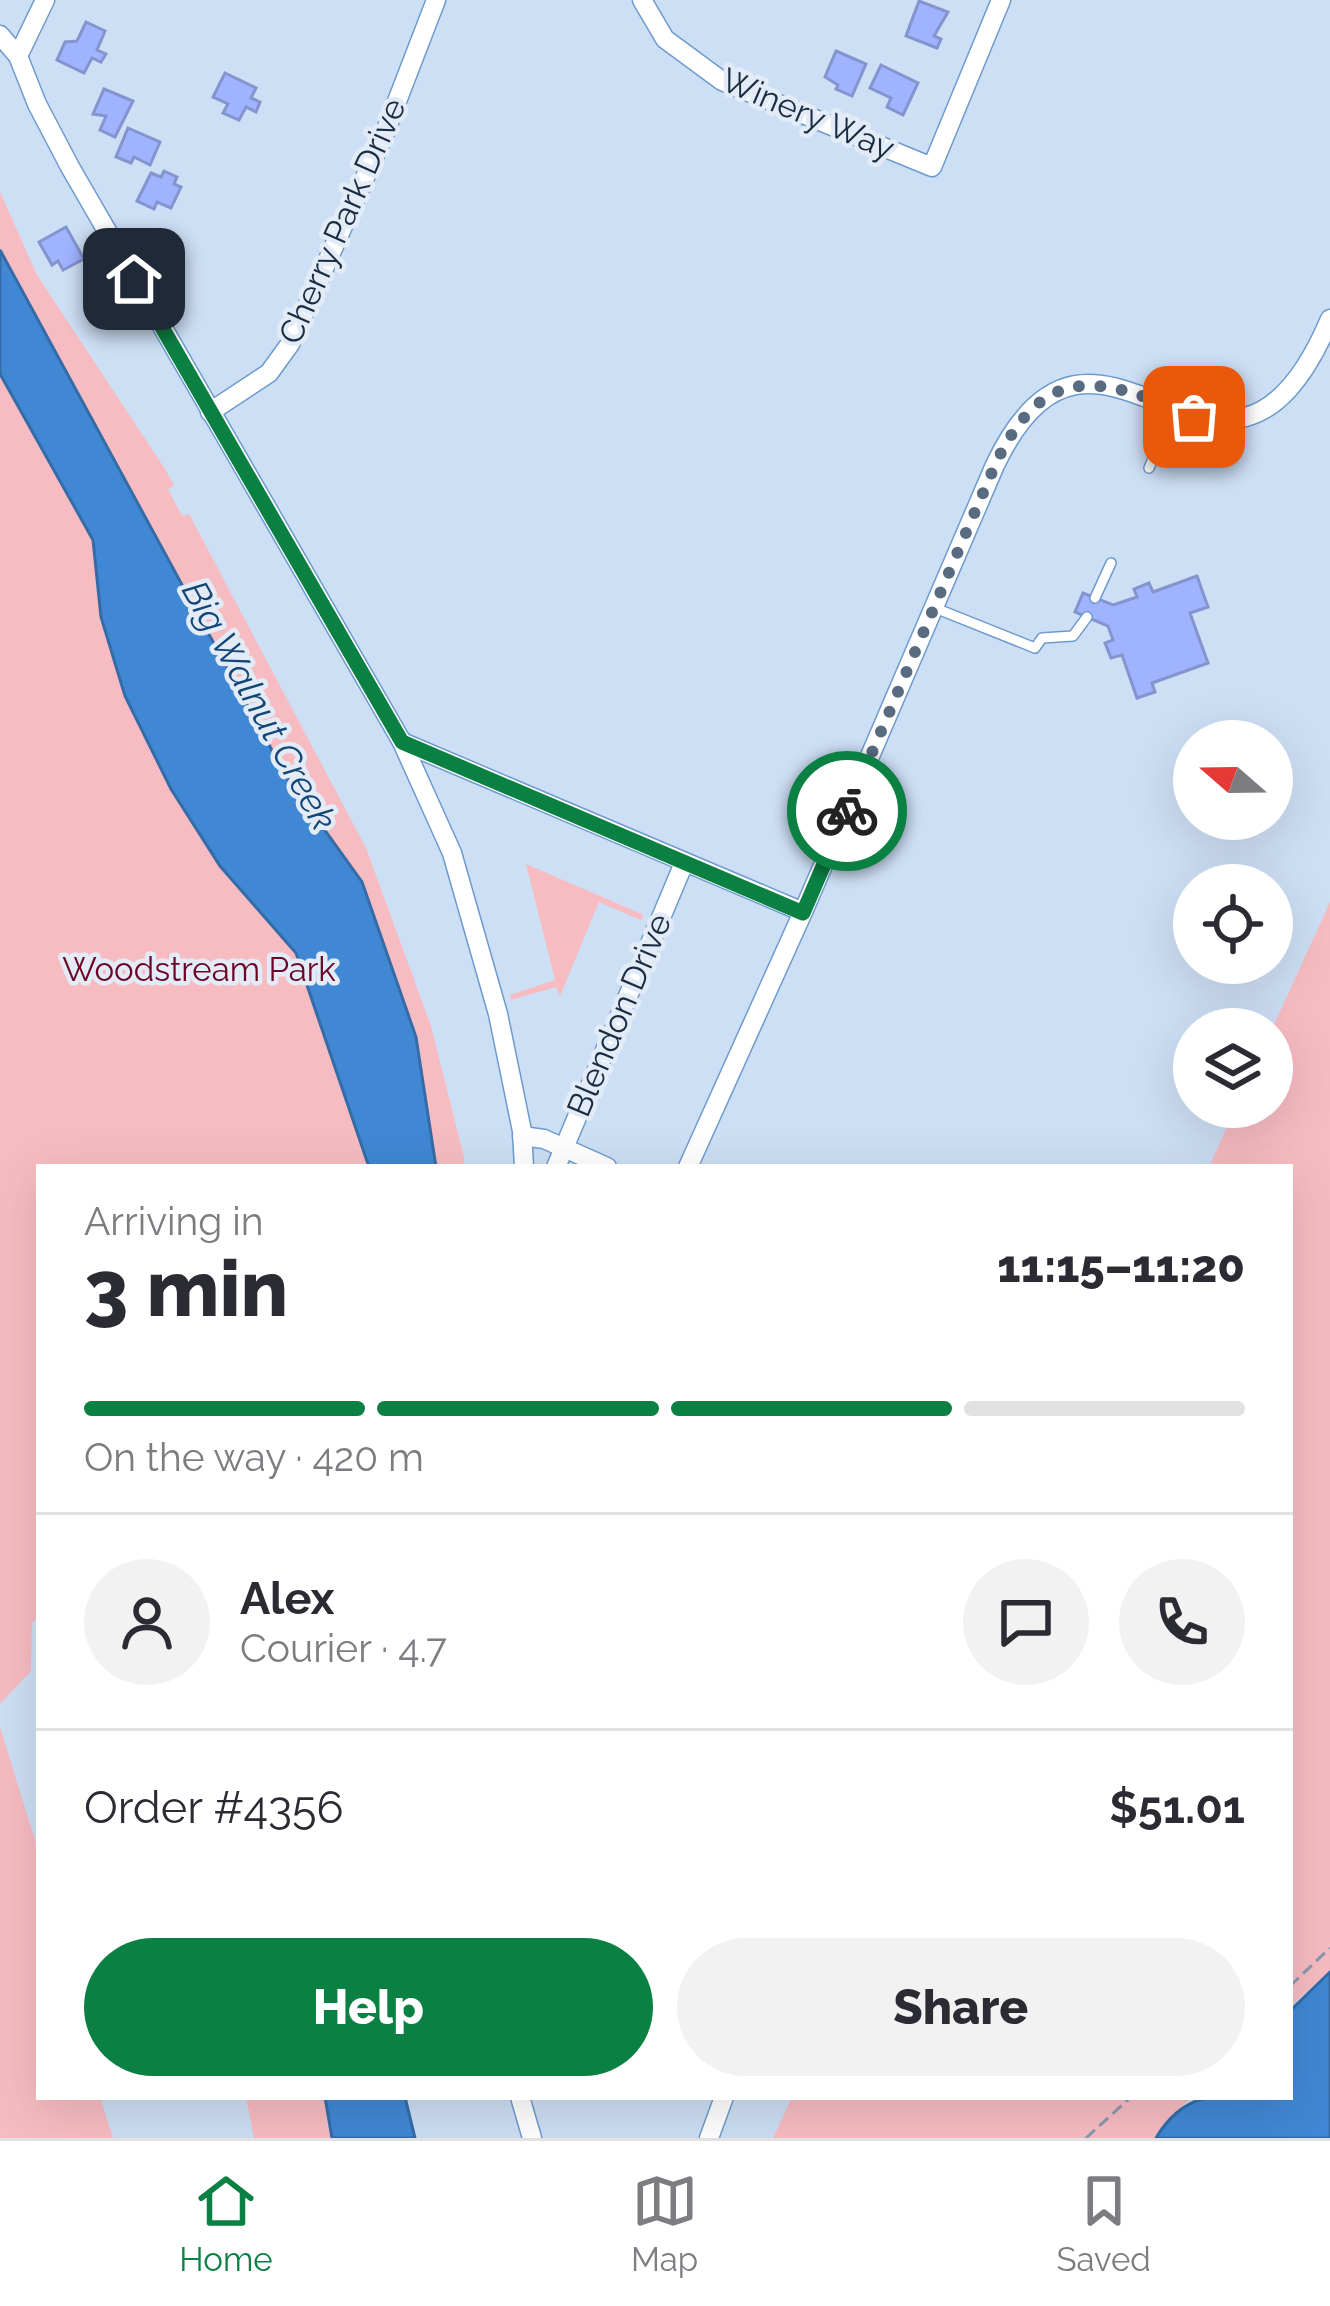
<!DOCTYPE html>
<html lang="en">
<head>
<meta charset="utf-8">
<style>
	:root { --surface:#fff; --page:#f2f2f3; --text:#2b2b33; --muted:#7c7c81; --line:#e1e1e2; --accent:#0b8043 }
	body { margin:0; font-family:Raleway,sans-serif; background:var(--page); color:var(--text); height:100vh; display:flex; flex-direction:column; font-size:45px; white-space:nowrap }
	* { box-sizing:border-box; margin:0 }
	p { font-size:39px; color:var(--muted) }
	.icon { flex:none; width:66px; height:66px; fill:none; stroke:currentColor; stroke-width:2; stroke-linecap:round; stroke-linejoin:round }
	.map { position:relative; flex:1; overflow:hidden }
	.panel { position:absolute; left:36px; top:1164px; width:1257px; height:936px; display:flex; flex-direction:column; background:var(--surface); border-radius:0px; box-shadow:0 12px 48px #0002 }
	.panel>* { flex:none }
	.needle { width:78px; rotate:290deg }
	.buttons { position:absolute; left:1173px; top:720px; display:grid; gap:24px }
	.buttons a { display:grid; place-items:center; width:120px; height:120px; border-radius:50%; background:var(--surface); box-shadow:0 12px 48px #0002; font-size:60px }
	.pin { position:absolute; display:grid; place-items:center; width:102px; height:102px; color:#fff; margin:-51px; border-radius:24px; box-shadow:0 6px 18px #0006 }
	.courier { position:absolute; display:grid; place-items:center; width:120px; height:120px; margin:-60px; border:9px solid #0b8043; border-radius:50%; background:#fff; color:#222; box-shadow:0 3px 15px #0007 }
	.overview em { font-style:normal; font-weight:800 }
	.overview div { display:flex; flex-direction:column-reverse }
	.overview { display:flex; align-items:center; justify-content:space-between; height:204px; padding:0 48px }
	h1 { font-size:78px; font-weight:800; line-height:90px }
	.bar { display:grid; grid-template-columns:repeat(4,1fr); gap:18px 12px; align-content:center; height:144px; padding:0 48px }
	.bar i { height:15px; border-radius:9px; background:var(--line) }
	.bar .on { background:var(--accent) }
	.bar p { grid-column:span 4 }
	.line { display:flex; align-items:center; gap:30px; padding:0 48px; border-top:3px solid var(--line) }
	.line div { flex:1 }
	.round { display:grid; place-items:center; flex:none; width:126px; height:126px; border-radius:63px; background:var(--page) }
	.action { display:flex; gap:24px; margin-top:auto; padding:24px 48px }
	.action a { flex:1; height:138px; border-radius:72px; background:var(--accent); color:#fff; font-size:48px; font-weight:800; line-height:138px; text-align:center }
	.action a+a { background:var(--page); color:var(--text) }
	.tab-bar { display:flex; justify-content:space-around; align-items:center; height:168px; border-top:3px solid var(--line); background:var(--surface); font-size:33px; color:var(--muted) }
	.tab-bar a { display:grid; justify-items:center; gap:6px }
	.tab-bar .on { color:var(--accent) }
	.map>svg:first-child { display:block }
	.green { fill:#f7bcc2 }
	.water { fill:#4088d4; stroke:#356ca8; stroke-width:3 }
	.building { fill:#9fb3fe; stroke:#8494cf; stroke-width:3 }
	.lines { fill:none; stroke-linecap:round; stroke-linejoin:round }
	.service-casing { stroke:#6e9bcd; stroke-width:12 }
	.minor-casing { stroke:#6e9bcd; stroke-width:21 }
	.path { stroke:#889ab0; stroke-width:3; stroke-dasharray:12 6; stroke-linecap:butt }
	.service { stroke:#fff; stroke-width:9 }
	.minor { stroke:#fff; stroke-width:18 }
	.done { stroke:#596b80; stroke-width:12; stroke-dasharray:0 21.6 }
	.route { stroke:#0b8043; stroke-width:15 }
	.labels { text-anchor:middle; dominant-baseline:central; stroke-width:9; stroke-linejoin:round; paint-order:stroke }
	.street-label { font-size:33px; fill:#1a2c41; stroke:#e2ebf6 }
	.park-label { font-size:33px; fill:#6c0425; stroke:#e2ebf6 }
	.water-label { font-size:36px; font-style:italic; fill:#134577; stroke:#e2ebf6 }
</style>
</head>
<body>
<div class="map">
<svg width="1330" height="2138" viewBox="0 0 1330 2138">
	<rect width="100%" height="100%" fill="#cddff5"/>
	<g class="green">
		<path d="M0,192L37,275L165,469L174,485L168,489L182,516L189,514L366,848L431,1026L464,1157V1167H39V1617L32,1623L31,1671L0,1704Z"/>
		<path d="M526,864L644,915L641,920L599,902L560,996L556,987L511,1000L510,995L555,980Z"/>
		<path d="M1330,902V1970L1290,2007V1167H1209L1236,1107H1272V1029Z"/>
		<path d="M0,1727L39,1853V2097H100L113,2138H0Z"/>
		<path d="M246,2097H325L331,2138H254Z"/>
		<path d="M792,2097H1192L1165,2122L1156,2138H773Z"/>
	</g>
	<g class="water">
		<path d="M0,250L286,776L362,882L416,1037L436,1167H369L296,953L220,866L171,789L125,696L101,617L93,540L0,374Z"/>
		<path d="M1330,1972V2138H1156C1189,2082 1233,2097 1290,2097V2011Z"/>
		<path d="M325,2097H405L415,2138H332Z"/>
	</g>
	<g class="building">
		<path d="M919,1L948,12L934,36L941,39L937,48L906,36Z"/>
		<path d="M86,22L105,31L97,50L106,54L101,62L92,58L84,73L57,60L65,42L77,41Z"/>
		<path d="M836,51L866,64L852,96L836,89L838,85L825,77Z"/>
		<path d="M881,65L918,83L903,115L887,107L891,98L870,88Z"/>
		<path d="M225,73L256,88L251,98L260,102L256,112L246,107L239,120L223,113L228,104L213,97Z"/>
		<path d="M104,89L133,101L115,137L100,130L106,116L93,114Z"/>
		<path d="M128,128L160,142L150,165L134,157L131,163L116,157Z"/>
		<path d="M164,171L177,177L174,184L181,187L171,208L157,202L154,209L137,201L151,173L161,177Z"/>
		<path d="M66,227L84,259L63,270L58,261L52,265L39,242Z"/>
		<path d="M1197,576L1208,607L1190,613L1208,663L1152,683L1155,692L1137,698L1122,655L1111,658L1105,643L1113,640L1108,626L1075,612L1083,593L1113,605L1137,597L1134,589L1149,583L1153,592Z"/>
	</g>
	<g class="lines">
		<g class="service-casing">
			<g id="service">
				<path d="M1149,468L1174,408"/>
				<path d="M1095,598L1111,563"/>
				<path d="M935,608L1035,648L1042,638L1073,636L1087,617"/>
			</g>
		</g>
		<g class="minor-casing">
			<g id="minor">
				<path d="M642,0L665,39L722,81L932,167L1001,0"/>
				<path d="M0,35L18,56L37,104L70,167L402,742L452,853L498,1014L522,1131L524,1167"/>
				<path d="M18,56L45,0"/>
				<path d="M210,412L269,373L290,344L384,135L436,0"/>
				<path d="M402,742L803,912"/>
				<path d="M522,1136L544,1139L607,1167"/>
				<path d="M556,1167L684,863"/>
				<path d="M688,1167L803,912L995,465C1099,246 1224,569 1330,319"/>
				<path d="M520,2097L532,2138"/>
				<path d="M709,2138L724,2097"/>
			</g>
		</g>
		<g class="path">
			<path d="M1290,1986L1330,1948"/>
			<path d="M1086,2138L1131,2097"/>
		</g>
		<use href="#service" class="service"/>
		<use href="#minor" class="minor"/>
	</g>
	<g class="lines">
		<path class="done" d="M847,811L995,465C1044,360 1102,376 1194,417"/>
		<path class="route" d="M134,279L402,742L803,913L847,811"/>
	</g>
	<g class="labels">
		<g class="street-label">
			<text transform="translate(808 114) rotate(23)">Winery Way</text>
			<text transform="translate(342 221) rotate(-66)">Cherry Park Drive</text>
			<text transform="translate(619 1015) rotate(-67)">Blendon Drive</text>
		</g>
		<g class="park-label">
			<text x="199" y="969">Woodstream Park</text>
		</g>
		<g class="water-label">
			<text transform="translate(260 705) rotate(61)">Big Walnut Creek</text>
		</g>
	</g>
</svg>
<div class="buttons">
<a><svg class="needle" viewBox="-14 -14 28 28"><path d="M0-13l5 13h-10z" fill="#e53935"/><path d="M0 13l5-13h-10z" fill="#7c7c81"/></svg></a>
<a><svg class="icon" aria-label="locate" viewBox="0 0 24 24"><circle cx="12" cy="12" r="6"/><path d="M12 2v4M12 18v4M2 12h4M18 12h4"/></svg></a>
<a><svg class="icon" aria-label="layers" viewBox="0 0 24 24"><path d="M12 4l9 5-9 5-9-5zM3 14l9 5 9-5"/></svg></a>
</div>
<div class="pin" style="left:1194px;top:417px;background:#ea580c"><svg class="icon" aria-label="bag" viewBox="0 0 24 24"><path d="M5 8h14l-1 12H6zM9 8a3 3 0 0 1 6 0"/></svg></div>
<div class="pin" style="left:134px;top:279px;background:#1f2937"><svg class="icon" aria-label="home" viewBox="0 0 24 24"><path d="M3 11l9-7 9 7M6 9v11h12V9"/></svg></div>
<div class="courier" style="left:847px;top:811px"><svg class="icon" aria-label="bike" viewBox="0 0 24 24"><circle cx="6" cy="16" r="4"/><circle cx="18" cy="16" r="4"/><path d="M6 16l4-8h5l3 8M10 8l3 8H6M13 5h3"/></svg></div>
<section class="panel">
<div class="overview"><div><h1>3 min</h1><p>Arriving in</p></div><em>11:15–11:20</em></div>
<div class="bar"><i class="on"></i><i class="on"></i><i class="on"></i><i></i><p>On the way · 420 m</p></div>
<div class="line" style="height:216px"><a class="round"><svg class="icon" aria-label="person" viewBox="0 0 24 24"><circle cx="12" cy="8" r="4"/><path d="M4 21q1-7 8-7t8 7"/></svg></a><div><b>Alex</b><p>Courier · 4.7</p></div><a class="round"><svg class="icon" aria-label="chat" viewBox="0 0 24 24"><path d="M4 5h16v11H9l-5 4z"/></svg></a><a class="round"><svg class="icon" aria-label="phone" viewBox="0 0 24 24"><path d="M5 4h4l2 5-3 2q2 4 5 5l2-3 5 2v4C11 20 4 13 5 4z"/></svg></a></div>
<div class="line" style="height:156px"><div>Order #4356</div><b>$51.01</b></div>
<div class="action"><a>Help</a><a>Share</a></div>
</section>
</div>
<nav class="tab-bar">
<a class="on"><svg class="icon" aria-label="home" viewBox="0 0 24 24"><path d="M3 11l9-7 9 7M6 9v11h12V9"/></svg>Home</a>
<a><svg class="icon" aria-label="map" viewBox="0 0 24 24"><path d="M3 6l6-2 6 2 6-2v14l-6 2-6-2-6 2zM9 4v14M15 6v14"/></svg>Map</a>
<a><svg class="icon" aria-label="saved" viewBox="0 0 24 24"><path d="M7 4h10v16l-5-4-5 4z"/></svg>Saved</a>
</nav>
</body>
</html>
